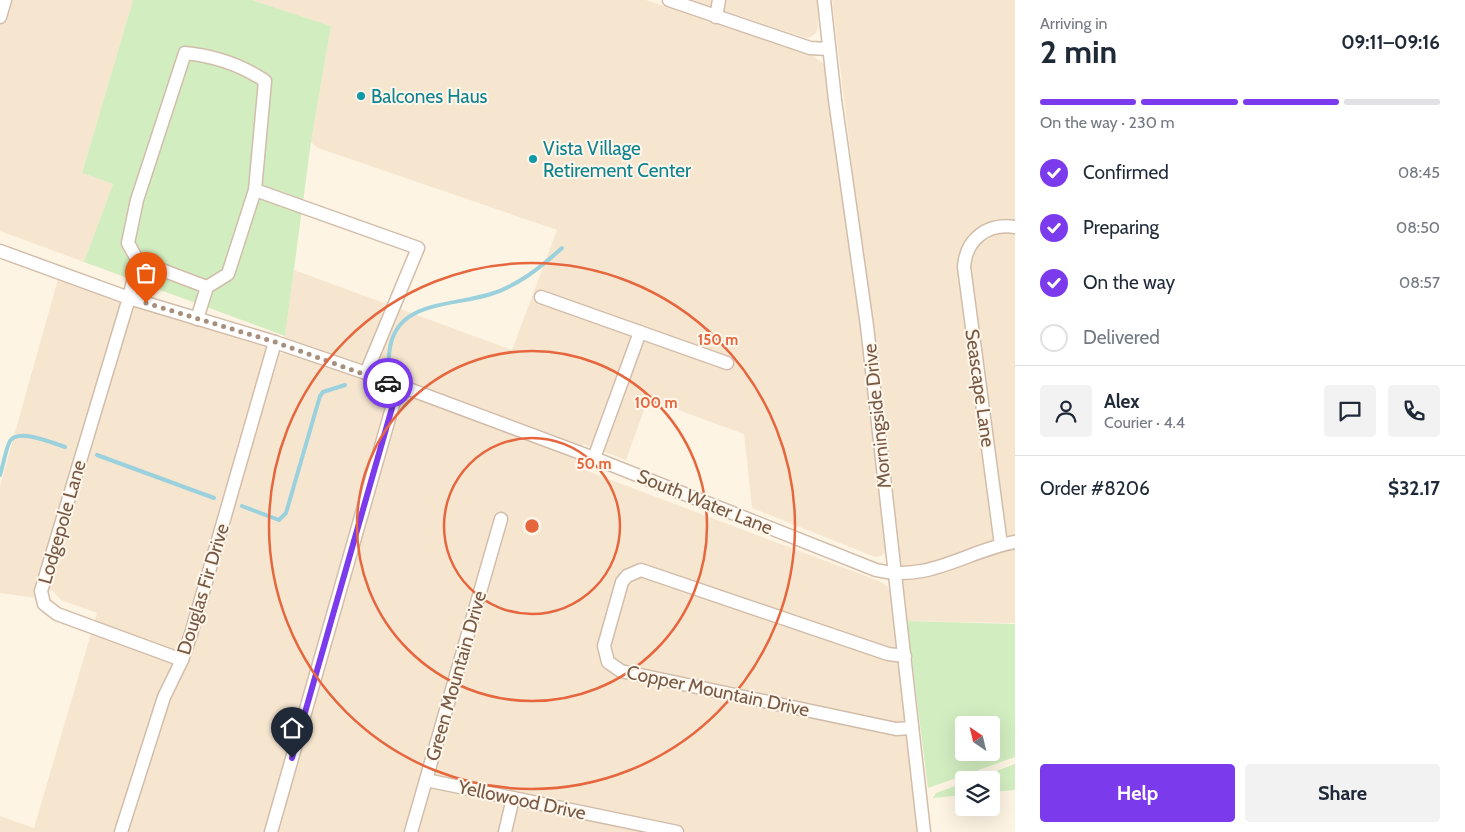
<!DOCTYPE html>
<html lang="en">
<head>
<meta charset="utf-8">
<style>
	:root { --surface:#fff; --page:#f2f2f3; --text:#1f2937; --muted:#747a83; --line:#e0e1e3; --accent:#7c3aed }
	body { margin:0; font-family:Cabin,sans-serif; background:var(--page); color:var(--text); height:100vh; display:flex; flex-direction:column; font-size:19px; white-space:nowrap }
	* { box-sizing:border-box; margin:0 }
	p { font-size:16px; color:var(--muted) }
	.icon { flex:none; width:28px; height:28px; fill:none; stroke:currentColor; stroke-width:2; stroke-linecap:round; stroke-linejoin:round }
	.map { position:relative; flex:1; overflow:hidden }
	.sheet { display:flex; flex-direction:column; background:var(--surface); width:450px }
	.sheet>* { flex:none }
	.needle { width:32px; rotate:325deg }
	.tools { position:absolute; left:955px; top:716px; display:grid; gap:10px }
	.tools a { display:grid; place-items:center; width:45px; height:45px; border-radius:5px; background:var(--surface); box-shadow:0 5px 20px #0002; font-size:25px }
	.pin { position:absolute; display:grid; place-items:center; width:42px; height:42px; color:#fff; margin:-51px -21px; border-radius:50% 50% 50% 0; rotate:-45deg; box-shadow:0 0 5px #0007 }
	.pin .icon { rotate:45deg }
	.courier { position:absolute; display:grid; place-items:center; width:50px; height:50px; margin:-25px; border:4px solid #7c3aed; border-radius:50%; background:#fff; color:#222; box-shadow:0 1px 6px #0007 }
	.summary em { font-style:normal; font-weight:700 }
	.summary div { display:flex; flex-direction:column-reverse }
	.summary { display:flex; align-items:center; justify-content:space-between; height:85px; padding:0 25px }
	h1 { font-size:32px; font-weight:700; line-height:38px }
	.bar { display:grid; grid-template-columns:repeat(4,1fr); gap:8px 5px; align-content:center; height:60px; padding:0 25px }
	.bar i { height:6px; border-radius:4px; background:var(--line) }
	.bar .current { background:var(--accent) }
	.bar p { grid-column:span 4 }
	.line { display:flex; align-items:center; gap:12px; padding:0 25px; border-top:1px solid var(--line) }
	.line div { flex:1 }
	.round { display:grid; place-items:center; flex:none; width:52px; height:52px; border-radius:5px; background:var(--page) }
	ol { padding:0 25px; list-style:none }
	li { display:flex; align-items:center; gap:15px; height:55px }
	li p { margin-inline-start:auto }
	li .icon { padding:5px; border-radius:50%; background:var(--accent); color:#fff; stroke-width:4 }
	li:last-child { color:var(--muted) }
	li i { width:28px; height:28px; border:2px solid var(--line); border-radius:50% }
	.action { display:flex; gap:10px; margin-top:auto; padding:10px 25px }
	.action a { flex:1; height:58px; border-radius:5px; background:var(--accent); color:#fff; font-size:20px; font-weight:700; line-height:58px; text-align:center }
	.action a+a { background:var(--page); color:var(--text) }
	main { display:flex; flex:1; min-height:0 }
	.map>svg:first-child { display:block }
	.residential { fill:#f6e6d0 }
	.green { fill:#d2edc0; fill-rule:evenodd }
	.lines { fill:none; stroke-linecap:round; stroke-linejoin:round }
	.stream { stroke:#9bd1dc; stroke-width:4 }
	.minor-casing { stroke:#d2bdaa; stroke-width:15 }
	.minor { stroke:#fff; stroke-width:12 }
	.done { stroke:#a78f7d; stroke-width:5; stroke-dasharray:0 9 }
	.route { stroke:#7c3aed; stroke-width:6 }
	.ring { fill:none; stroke:#e6663e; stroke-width:2.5 }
	.culture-dot { fill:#0f9aa8; stroke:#fff7eb; stroke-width:2 }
	.labels { text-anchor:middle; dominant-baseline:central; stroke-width:4; stroke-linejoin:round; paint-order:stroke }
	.culture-label { font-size:19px; fill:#0d838f; stroke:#fff7eb; text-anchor:start }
	.street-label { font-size:19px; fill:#785946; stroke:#fff7eb }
	.centre { fill:#e6663e; stroke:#fff7eb; stroke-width:2.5 }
	.ring-label { font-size:15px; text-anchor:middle; font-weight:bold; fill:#e6663e; stroke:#fff7eb; stroke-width:4; stroke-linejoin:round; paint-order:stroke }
</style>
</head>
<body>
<main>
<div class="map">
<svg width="1015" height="832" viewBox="0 0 1015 832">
	<rect width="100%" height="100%" fill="#fef4e3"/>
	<g class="residential">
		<path d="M0,0H133L82,173L113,184L84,262L0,231Z"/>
		<path d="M252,0H646L813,56L825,65L861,324L886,551L881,556L875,557L752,508L744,434L648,399L626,460L583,444L574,466L879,581L887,586L893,598L917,832H0V816L34,828L97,613L61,600L52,590L36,598L0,593V486L60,272L282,354L294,270L512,350L557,230L318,148L311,142L331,26Z"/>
		<path d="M693,0H818V27L816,33L809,38L803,37Z"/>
		<path d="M832,0H1015V623L907,621Z"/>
	</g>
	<g class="green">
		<path d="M133,0H252L331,26L311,142L285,336L84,262L113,184L82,173Z"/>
		<path d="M907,621L1015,624V757L928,788ZM964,725H991V752H964Z"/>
		<path d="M1015,764V790L991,792V780H972Z"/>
		<path d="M964,783V795L933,798L936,793Z"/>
	</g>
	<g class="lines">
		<g class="stream">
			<path d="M389,367C385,299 446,308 491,294C519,285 541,267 562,248"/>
			<path d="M97,455L214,498"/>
			<path d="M0,475C3,466 6,448 10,441C18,428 53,443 65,447"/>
			<path d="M242,506L279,520L286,513L320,396L323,392L345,385"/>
		</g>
		<g class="minor-casing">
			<g id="minor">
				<path d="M669,0L810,48L828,49"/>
				<path d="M824,0L835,100L867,326L924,832"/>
				<path d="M0,17L5,0"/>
				<path d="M716,17L719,0"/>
				<path d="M255,190L418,248L366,373"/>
				<path d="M0,251L129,298L275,342L366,373L594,458L876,570C928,583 966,551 1015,542"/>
				<path d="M138,261L207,287"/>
				<path d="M541,297L727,363"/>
				<path d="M594,458L640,332"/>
				<path d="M1001,545L964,267C966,239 987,223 1015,227"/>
				<path d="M905,656L888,654L641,570L627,576L622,582L604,646L608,662L621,671L896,729L912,728"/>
				<path d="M182,660L57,614L44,604L41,591L129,298L138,261L128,243L137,200L185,53C215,56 240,64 265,81L255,190L228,274L207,287L197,319"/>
				<path d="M426,780L677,832"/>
				<path d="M121,832L164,697L182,660L191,634L275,342"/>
				<path d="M271,832L398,387"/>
				<path d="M411,832L501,519"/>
				<path d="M505,832L513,798"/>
			</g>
		</g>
		<use href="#minor" class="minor"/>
	</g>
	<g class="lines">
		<path class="done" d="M146,303L275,342L388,383"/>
		<path class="route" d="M292,758L398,387L388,383"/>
	</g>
	<g class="ring">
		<circle cx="532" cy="526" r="88"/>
		<circle cx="532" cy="526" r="175"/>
		<circle cx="532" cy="526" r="263"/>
	</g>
	<g class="culture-dot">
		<circle cx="361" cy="96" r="5"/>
		<circle cx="533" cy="159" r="5"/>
	</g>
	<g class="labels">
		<g class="culture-label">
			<text x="371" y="96">Balcones Haus</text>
			<text x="543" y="148">Vista Village<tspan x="543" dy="22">Retirement Center</tspan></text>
		</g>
		<g class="street-label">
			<text transform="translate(980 388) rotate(82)">Seascape Lane</text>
			<text transform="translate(877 416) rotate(-96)">Morningside Drive</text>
			<text transform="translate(705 502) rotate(22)">South Water Lane</text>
			<text transform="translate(62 522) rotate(-74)">Lodgepole Lane</text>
			<text transform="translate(203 589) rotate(-73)">Douglas Fir Drive</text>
			<text transform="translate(456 676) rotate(-74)">Green Mountain Drive</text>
			<text transform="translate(718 691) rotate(12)">Copper Mountain Drive</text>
			<text transform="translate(522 800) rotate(12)">Yellowood Drive</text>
		</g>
	</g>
	<circle cx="532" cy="526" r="8" class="centre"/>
	<g class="ring-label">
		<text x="718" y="345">150 m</text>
		<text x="656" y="408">100 m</text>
		<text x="594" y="469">50 m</text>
	</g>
</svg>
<div class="tools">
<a><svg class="needle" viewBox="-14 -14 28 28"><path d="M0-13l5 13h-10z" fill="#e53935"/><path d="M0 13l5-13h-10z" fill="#747a83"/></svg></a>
<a><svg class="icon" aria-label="layers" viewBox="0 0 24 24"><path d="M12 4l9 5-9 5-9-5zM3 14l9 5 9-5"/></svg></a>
</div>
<div class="pin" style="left:146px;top:303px;background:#ea580c"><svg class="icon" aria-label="bag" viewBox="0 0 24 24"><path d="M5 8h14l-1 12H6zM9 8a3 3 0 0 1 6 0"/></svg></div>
<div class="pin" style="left:292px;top:758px;background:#1f2937"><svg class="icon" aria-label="home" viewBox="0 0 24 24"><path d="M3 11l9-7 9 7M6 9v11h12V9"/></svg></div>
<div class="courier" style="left:388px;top:383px"><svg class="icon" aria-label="car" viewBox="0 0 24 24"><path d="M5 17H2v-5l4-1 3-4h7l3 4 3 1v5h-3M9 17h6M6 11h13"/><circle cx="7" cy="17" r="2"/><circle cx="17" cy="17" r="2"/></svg></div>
</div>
<section class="sheet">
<div class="summary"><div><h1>2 min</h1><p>Arriving in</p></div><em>09:11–09:16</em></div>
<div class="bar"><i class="current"></i><i class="current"></i><i class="current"></i><i></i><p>On the way · 230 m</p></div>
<ol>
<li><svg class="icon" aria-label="check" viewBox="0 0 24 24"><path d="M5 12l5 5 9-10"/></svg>Confirmed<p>08:45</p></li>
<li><svg class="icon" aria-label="check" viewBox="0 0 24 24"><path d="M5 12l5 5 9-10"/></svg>Preparing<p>08:50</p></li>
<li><svg class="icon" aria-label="check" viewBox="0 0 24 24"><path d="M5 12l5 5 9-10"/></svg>On the way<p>08:57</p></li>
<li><i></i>Delivered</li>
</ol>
<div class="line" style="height:90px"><a class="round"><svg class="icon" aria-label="person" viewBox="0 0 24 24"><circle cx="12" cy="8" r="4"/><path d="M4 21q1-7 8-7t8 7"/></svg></a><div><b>Alex</b><p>Courier · 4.4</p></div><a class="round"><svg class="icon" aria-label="chat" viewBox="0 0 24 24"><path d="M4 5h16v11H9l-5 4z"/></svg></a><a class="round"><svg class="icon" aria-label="phone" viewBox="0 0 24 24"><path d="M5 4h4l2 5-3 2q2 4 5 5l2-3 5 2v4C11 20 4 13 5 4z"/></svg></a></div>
<div class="line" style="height:65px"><div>Order #8206</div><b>$32.17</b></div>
<div class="action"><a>Help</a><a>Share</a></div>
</section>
</main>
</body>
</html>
